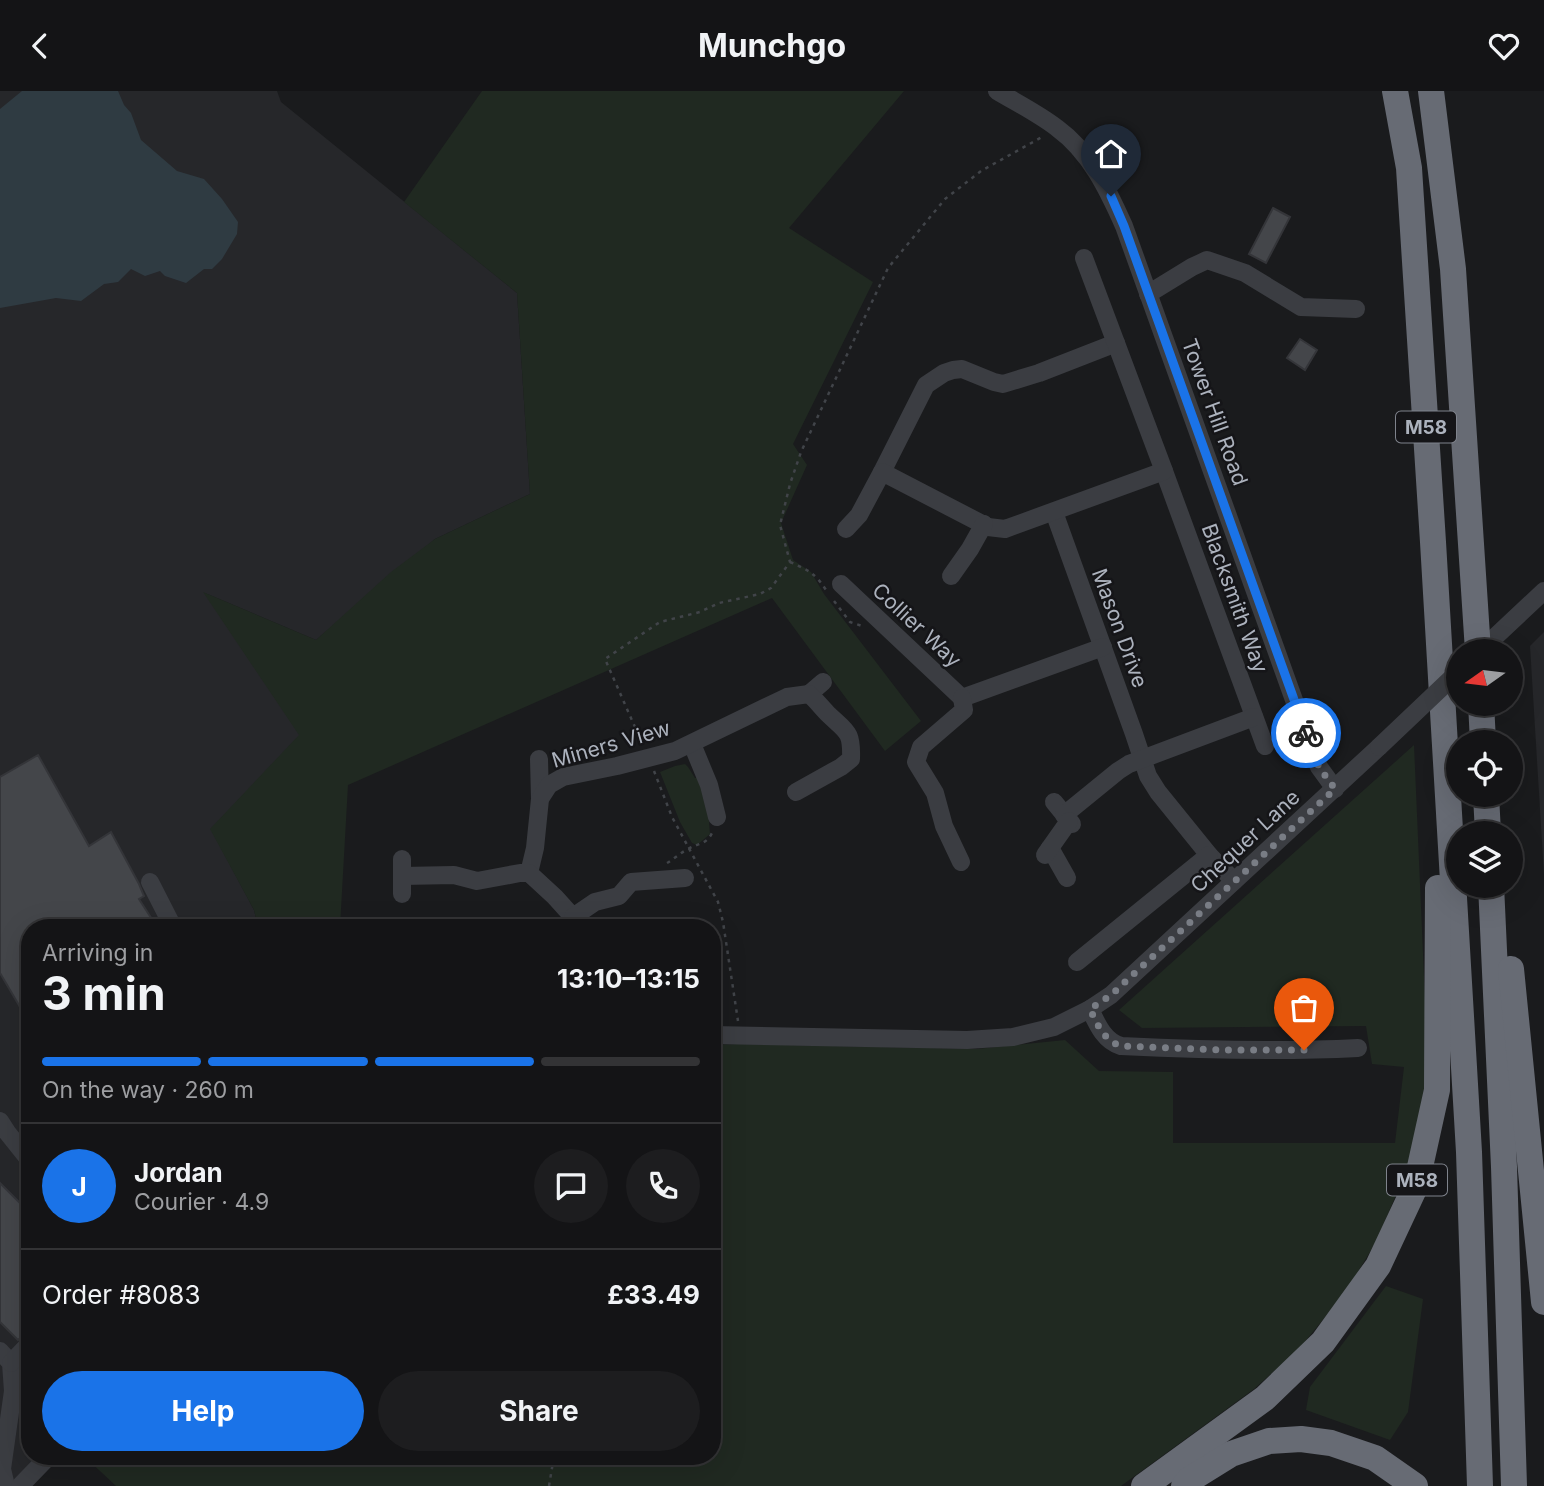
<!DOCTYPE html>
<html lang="en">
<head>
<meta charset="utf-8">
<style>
	:root { --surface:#141416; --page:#1d1d1f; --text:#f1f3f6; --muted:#9d9ea1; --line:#333335; --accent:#1a73e8 }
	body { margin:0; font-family:Inter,sans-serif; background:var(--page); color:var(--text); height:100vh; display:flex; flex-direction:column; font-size:26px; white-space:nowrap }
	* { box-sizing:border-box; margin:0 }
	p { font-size:23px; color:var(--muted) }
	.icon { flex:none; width:38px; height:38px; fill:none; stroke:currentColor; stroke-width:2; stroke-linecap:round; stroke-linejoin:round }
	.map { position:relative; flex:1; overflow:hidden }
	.side { position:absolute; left:21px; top:828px; width:700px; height:546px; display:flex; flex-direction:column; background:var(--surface); border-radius:28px; box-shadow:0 7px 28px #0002,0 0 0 2px var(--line) }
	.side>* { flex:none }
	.needle { width:46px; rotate:256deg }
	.controls { position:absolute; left:1446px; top:548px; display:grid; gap:14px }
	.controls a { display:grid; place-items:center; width:77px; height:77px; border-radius:50%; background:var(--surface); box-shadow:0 7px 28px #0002,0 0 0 2px var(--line); font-size:35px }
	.pin { position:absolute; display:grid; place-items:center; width:60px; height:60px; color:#fff; margin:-72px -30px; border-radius:50% 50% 50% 0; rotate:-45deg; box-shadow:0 0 7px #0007 }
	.pin .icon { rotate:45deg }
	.courier { position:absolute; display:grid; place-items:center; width:70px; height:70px; margin:-35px; border:5px solid #1a73e8; border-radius:50%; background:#fff; color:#222; box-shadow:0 2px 9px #0007 }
	.head em { font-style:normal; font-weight:700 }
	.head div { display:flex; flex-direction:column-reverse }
	.head { display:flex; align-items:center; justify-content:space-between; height:119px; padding:0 21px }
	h1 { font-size:46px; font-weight:700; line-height:52px }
	.bar { display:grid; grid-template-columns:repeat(4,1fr); gap:10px 7px; align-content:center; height:84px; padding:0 21px }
	.bar i { height:9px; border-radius:5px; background:var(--line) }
	.bar .active { background:var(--accent) }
	.bar p { grid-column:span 4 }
	.line { display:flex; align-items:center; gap:18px; padding:0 21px; border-top:2px solid var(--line) }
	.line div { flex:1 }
	.round { display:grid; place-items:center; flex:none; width:74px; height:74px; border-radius:37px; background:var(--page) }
	.button { display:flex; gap:14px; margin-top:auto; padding:14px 21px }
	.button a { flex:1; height:80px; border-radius:42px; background:var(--accent); color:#fff; font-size:28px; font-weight:700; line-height:80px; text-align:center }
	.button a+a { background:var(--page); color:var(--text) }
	header { display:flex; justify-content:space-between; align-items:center; height:91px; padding:0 21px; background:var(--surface); font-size:32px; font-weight:700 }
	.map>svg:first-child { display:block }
	.built { fill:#26272a }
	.green { fill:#202921 }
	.water { fill:#2f3b42 }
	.building { fill:#44464a; stroke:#343539; stroke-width:2 }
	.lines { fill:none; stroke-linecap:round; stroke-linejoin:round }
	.path { stroke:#414449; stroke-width:2.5; stroke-dasharray:3.5 5; stroke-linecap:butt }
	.minor { stroke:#3b3d42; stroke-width:18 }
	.highway { stroke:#676b74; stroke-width:26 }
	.minor-bridge { stroke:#3b3d42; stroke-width:18 }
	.done { stroke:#797d85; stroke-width:7; stroke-dasharray:0 12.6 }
	.route { stroke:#1a73e8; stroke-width:9 }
	.labels { text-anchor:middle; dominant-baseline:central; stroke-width:5; stroke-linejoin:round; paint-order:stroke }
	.shield { fill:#151518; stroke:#7f838c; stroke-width:2 }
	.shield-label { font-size:19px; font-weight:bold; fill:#acb2bd }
	.street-label { font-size:21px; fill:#acb2bd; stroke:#151518 }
</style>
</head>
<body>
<header><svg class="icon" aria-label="back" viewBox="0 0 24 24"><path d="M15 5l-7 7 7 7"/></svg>Munchgo<svg class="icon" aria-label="heart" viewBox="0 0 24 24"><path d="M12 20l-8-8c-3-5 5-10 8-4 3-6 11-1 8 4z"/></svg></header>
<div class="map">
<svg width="1544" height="1395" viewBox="0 0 1544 1395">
	<rect width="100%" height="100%" fill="#1a1b1d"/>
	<g class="built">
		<path d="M0,0H277L281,11L517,202L530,403L435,448L316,549L205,502L300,644L211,738L254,819L258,836H30V1365H45L19,1395L0,1391Z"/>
		<path d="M1544,541V784L1530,555Z"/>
	</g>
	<g class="green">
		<path d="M482,0H904L789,137L873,191L793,353L807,374L781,432L793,469L811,481L824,503L921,630L885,660L772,507L348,694L340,836H258L254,819L210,738L299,644L203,501L316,549L391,481L435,448L530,403L517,202L404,111Z"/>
		<path d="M1414,654L1428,978L1410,1071L1376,1151L1345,1202L1298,1259L1254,1298L1121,1395H116L84,1365H712V954L741,953L977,958L1065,949L1099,980L1173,981V1052H1395L1404,976L1372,973L1366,935L1142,937L1119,919Z"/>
		<path d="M685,673L688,676L695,687H700L708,719L710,743L697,754L692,752L680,731L660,681L675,675Z"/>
		<path d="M1386,1195L1423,1208L1408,1321L1390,1349L1306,1319L1310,1296Z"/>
	</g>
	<path class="water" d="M22,0H118L124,14L131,22L141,49L177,80L204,88L222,108L238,131L237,143L222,168L212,178H204L186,192L165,185L160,180L145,185L131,178L118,191L104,193L81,210L56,207L0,217V18Z"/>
	<g class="building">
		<path d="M1273,117L1290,126L1266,172L1249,163Z"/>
		<path d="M1300,248L1317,259L1305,279L1287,267Z"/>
		<path d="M38,664L89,755L111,741L139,793L144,805L139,808L157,836H30V933L0,882V686Z"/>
		<path d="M0,1092L30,1122V1238L18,1249L0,1231Z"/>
	</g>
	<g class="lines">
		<g class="path">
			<path d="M790,471C808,479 815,482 826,499"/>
			<path d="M834,510L850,531L862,535"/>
			<path d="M642,652L605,568L660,531L700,521L719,512L760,503L771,497L790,471L780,434L790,393L801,361L888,177L945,108L981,80L1042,46"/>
			<path d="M654,680L672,726L718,811L723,831L738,930"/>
			<path d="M667,772C674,768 680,762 688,758C698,752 706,754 712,742"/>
			<path d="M549,1395L554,1365"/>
		</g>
		<g class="minor">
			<path d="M997,0C1017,12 1039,23 1057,37C1090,61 1108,99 1124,135L1313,662L1319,676L1335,698"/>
			<path d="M1148,203L1192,176L1207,169L1245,182L1301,216L1356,218"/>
			<path d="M1164,380L1265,655"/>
			<path d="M882,381L926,294L944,282L953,279L962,278L994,291L1003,293L1039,282L1116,252"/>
			<path d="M1054,421L1134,643L1148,685L1158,701L1209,764L1234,790"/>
			<path d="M846,438L859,424L882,381L988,436L1005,438L1164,380L1084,167"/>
			<path d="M951,485L970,458L984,433"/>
			<path d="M841,493L962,607L1103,556"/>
			<path d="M1480,560L1544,500"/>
			<path d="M809,603L823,591"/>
			<path d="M692,653L709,694L717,726"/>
			<path d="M539,668L540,708"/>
			<path d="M1054,711L1072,733"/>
			<path d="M1064,724L1118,680L1129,673L1254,626"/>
			<path d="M1050,757L1067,787"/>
			<path d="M1045,764L1069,730"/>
			<path d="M961,771L944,735L935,702L916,671L921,656L964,619L962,607"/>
			<path d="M529,782L535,757L540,708L549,694L563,686L617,675L675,660L787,606L809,603C816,609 822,617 829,624C847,641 852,640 851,668L841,676L796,701"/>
			<path d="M402,785L454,784L477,790L520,782H529L555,806L573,826L576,836"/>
			<path d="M150,791L173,836"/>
			<path d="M402,803V768"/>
			<path d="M573,826L595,811L619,805L631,791L685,787"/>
			<path d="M1077,871L1209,764"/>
			<path d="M1090,918C1097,933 1104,950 1121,955C1200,959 1279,961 1358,957"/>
			<path d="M712,944L967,949L1013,946L1054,936L1090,918L1111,904L1379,656"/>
			<path d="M0,1030L7,1041L30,1070"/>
			<path d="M0,1260L11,1272L13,1300L2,1378L6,1395"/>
			<path d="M11,1272L30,1252"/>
			<path d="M20,1395L49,1365"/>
		</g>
		<g class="highway">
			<path d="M1395,0L1409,77L1433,451L1469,1061L1480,1395"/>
			<path d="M1431,0L1453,178L1478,560"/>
			<path d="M1481,612L1483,651"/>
			<path d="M1486,704L1488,742"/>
			<path d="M1491,794L1504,1076L1514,1395"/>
			<path d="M1511,878L1544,1211"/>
			<path d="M1144,1395L1265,1307L1323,1251L1378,1175L1416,1094L1437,999L1438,797"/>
			<path d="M1184,1395L1189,1389L1231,1363L1269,1350L1301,1348L1331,1352L1375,1367L1415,1395"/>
		</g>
		<path class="minor-bridge" d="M1379,656L1458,581"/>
	</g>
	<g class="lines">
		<path class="done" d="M1304,959H1224L1121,955C1104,950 1097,933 1090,918L1111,904L1125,891L1335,698L1319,676L1306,642"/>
		<path class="route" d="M1111,105L1124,135L1306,642"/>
	</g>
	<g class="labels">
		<g class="shield">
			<rect x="1396" y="320.5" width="60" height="31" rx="5"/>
			<rect x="1387" y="1073.5" width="60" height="31" rx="5"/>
		</g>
		<g class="shield-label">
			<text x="1426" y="336">M58</text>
			<text x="1417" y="1089">M58</text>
		</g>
		<g class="street-label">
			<text transform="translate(1215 321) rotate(70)">Tower Hill Road</text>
			<text transform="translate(1235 507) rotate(70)">Blacksmith Way</text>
			<text transform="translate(917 534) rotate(43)">Collier Way</text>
			<text transform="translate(1120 537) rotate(70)">Mason Drive</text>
			<text transform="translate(611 653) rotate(-16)">Miners View</text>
			<text transform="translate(1245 750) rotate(-43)">Chequer Lane</text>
		</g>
	</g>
</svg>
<div class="controls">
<a><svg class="needle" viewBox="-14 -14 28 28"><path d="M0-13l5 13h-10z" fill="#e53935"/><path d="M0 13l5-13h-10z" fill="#9d9ea1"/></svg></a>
<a><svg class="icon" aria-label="locate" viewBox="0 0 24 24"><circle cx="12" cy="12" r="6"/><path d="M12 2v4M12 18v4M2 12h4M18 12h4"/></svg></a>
<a><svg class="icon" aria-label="layers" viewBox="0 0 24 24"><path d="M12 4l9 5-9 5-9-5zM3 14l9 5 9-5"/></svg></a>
</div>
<div class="pin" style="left:1304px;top:959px;background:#ea580c"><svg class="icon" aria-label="bag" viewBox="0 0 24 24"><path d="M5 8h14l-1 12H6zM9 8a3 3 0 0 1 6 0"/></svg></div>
<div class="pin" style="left:1111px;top:105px;background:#1f2937"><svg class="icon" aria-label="home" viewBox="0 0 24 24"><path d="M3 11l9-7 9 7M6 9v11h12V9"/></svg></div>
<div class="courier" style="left:1306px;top:642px"><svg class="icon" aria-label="bike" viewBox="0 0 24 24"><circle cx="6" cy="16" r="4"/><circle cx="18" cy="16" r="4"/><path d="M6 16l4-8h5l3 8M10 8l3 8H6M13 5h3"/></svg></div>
<section class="side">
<div class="head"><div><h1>3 min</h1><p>Arriving in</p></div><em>13:10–13:15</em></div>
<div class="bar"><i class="active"></i><i class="active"></i><i class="active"></i><i></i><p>On the way · 260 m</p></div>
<div class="line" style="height:126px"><b class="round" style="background:var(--accent);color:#fff">J</b><div><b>Jordan</b><p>Courier · 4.9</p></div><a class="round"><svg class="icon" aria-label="chat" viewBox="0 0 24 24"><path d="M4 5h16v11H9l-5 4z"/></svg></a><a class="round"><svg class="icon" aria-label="phone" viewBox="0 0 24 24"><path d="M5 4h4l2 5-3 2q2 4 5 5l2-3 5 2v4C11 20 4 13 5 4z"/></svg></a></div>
<div class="line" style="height:91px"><div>Order #8083</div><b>£33.49</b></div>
<div class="button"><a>Help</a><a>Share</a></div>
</section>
</div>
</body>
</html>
